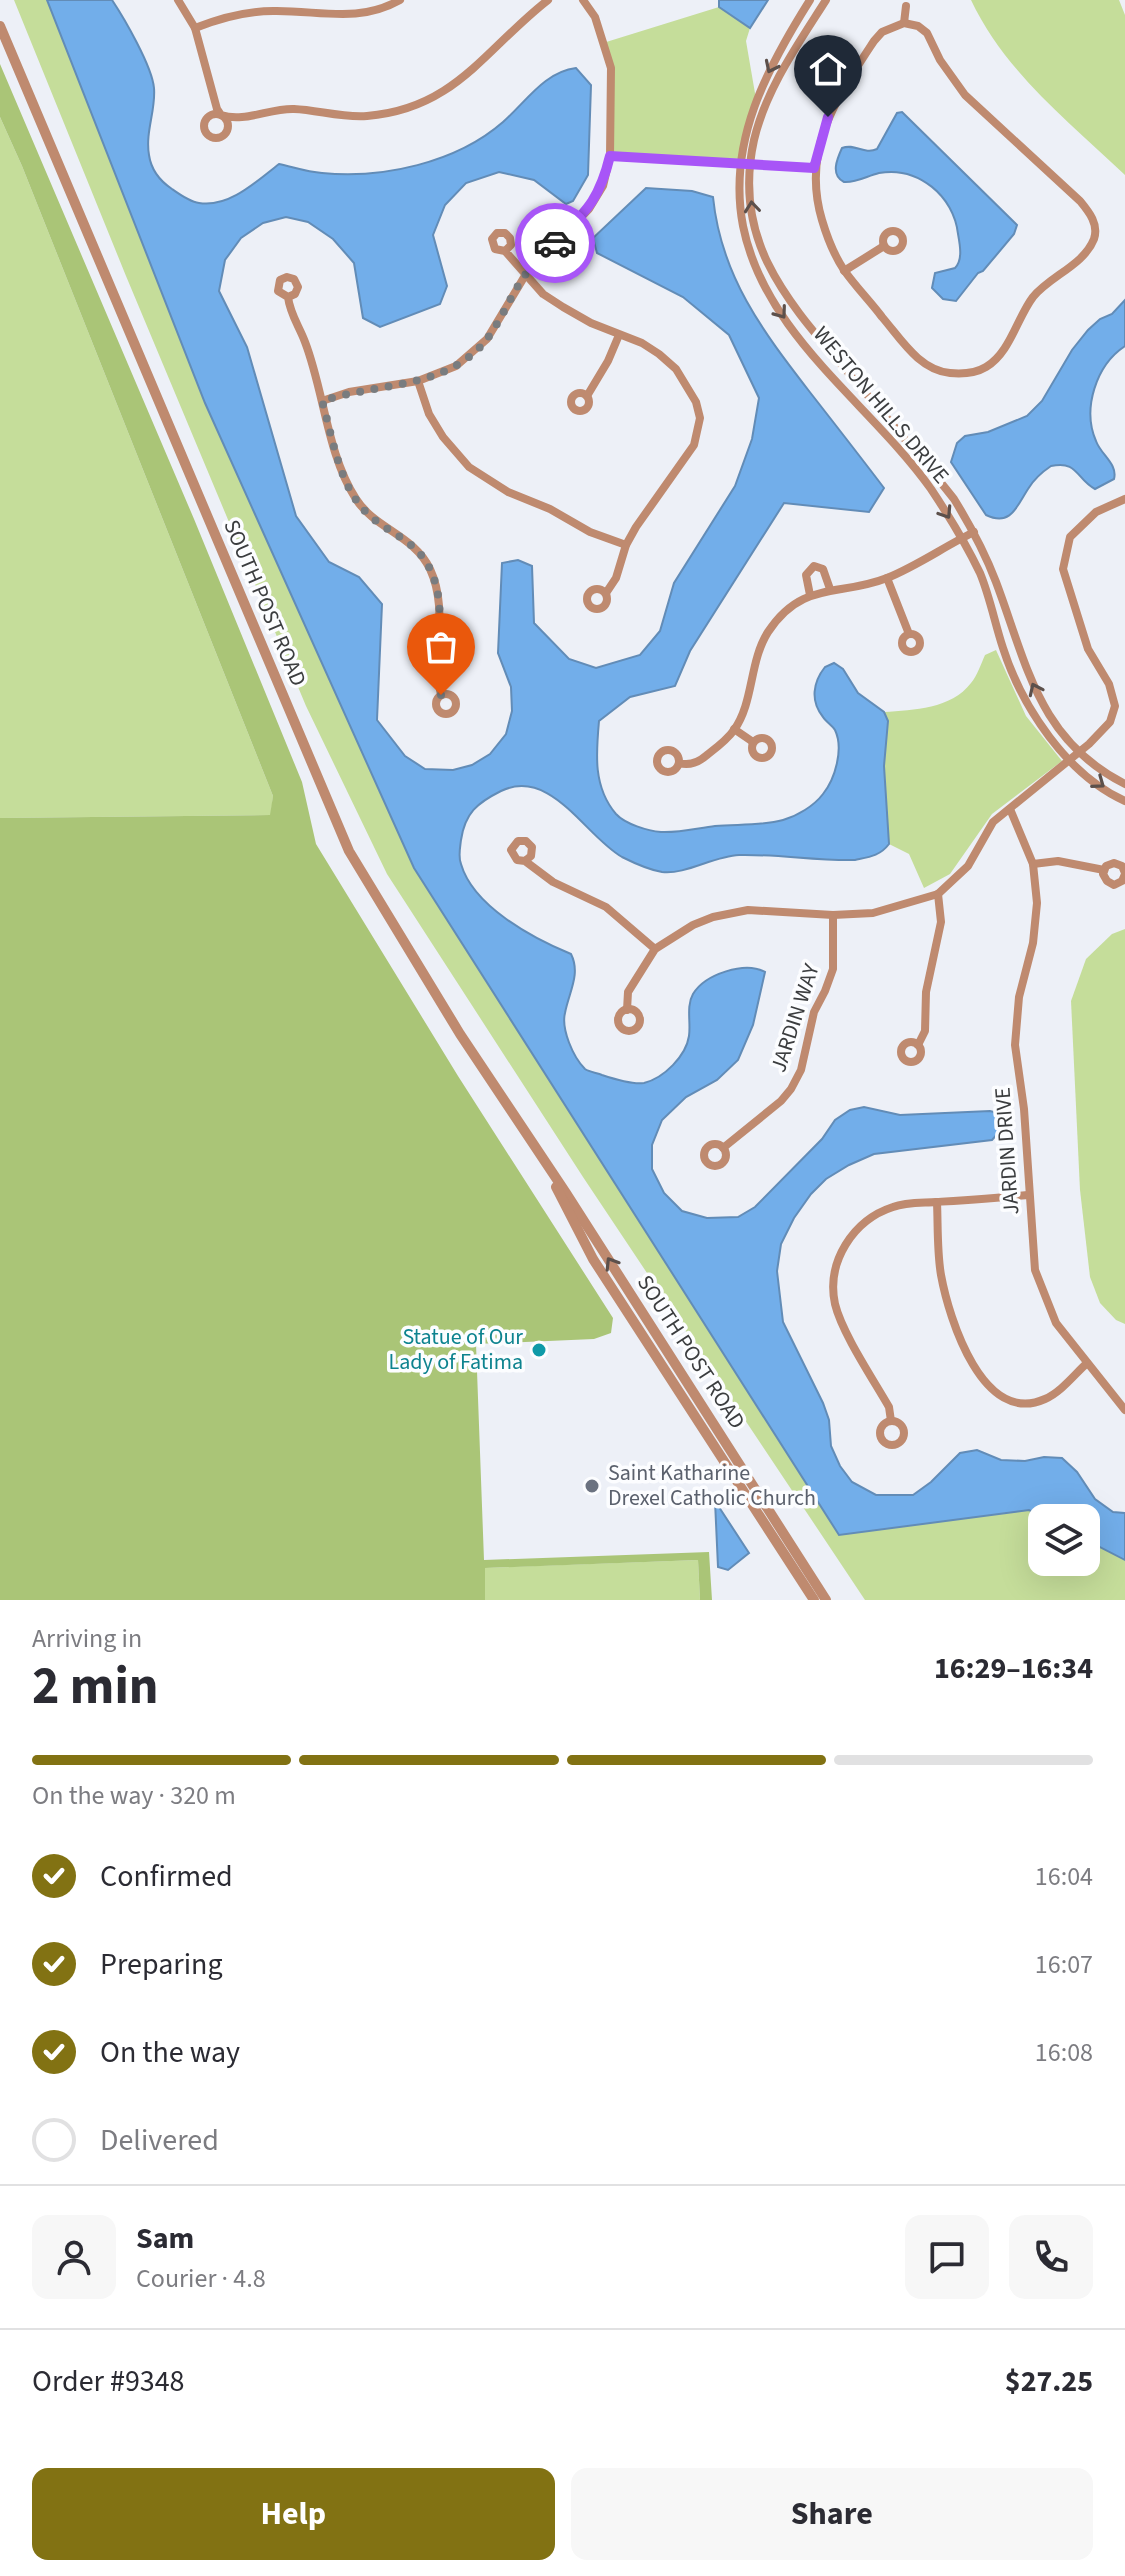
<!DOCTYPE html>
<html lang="en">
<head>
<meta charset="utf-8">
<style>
	:root { --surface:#fff; --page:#f7f7f7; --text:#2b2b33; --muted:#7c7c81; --line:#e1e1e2; --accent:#827213 }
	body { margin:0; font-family:"Source Sans 3",sans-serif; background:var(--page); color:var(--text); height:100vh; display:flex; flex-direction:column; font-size:30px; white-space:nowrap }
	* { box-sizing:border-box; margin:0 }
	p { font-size:26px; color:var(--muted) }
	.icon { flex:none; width:44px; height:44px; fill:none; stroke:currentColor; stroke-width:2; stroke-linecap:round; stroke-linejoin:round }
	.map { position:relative; height:1600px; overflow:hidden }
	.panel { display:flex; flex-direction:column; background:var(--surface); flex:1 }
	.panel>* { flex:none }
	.fabs { position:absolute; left:1028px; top:1504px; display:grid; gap:16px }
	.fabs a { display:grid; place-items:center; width:72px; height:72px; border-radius:16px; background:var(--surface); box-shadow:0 8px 32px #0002; font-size:40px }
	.pin { position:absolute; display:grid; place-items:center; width:68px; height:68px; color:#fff; margin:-82px -34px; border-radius:50% 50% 50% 0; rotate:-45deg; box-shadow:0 0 8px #0007 }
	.pin .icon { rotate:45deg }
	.courier { position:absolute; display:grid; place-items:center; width:80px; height:80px; margin:-40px; border:6px solid #a855f7; border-radius:50%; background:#fff; color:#222; box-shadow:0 2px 10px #0007 }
	.overview em { font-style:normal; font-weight:700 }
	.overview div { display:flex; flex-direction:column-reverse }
	.overview { display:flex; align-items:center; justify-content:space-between; height:136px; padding:0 32px }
	h1 { font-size:52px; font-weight:700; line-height:60px }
	.bar { display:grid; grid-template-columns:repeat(4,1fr); gap:12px 8px; align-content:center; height:96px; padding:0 32px }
	.bar i { height:10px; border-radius:6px; background:var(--line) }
	.bar .on { background:var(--accent) }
	.bar p { grid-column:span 4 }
	.line { display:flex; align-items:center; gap:20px; padding:0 32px; border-top:2px solid var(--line) }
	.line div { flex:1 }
	.round { display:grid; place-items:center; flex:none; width:84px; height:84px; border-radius:16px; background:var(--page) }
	ol { padding:0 32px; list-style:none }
	li { display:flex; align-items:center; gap:24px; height:88px }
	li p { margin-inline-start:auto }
	li .icon { padding:8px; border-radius:50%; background:var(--accent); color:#fff; stroke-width:4 }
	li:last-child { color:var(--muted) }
	li i { width:44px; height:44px; border:4px solid var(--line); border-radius:50% }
	.primary-button { display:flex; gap:16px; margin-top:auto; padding:16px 32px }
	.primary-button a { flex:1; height:92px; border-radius:16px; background:var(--accent); color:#fff; font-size:32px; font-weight:700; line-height:92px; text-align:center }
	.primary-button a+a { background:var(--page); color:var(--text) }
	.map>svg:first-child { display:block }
	.green { fill:#c5dd9a }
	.forest { fill:#aac577 }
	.water { fill:#72aeea; stroke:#628cb7; stroke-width:2 }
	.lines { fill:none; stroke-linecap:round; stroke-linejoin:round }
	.minor { stroke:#bf8a6f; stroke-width:8 }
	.tertiary { stroke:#bf8a6f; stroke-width:10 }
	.oneway { stroke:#5c504b }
	.done { stroke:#797c7f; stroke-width:8; stroke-dasharray:0 14.4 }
	.route { stroke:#a855f7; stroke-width:10 }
	.culture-dot { fill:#0f9aa8; stroke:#fcfdff; stroke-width:3 }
	.worship-dot { fill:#6b7280; stroke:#fcfdff; stroke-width:3 }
	.labels { text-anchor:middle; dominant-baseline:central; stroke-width:7; stroke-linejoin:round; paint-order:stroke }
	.street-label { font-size:22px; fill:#3b3d3f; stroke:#fcfdff }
	.culture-label { font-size:22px; fill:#0d838f; stroke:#fcfdff; text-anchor:end }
	.worship-label { font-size:22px; fill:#5b616d; stroke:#fcfdff; text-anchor:start }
</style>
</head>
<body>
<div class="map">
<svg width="1125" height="1600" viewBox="0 0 1125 1600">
	<rect width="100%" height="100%" fill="#edf0f7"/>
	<g class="green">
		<path d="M14,0H47L204,400L414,868L839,1535L1029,1510L1045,1518H1042V1562H1086V1540L1125,1560V1600H865L583,1177L387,874L306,706L126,276Z"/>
		<path d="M971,0H1119L1125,15V175C1068,121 1005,72 971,0Z"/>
		<path d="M719,7L750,28L746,41L756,99L741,163L610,156L611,68L603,43Z"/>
		<path d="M0,117L22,166L273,796L271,815L0,818Z"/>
		<path d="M996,650L1026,716L1062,761L992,814L950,874L924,888L909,854L889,844L884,766L888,721L884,712C914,710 951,709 971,683C977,676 981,664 985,655Z"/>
		<path d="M1125,929V1324L1116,1320L1100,1303L1090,1277L1080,1190L1071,1001L1086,959L1112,934Z"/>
		<path d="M698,1560L700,1600H485L484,1568Z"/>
	</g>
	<path class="forest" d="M0,64L194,519L302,782L316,844L458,1076L613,1318L611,1333L594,1339L476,1344L484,1560L709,1552L712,1600H700L698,1560L485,1568V1600H0V818L270,815L273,796L22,166L0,117Z"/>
	<g class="water">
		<path d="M47,0H112C124,18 152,66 154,88C156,110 145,132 149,155C151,169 160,181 172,189C179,194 190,202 199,203C229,208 257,181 279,164C293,167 307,172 322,173C382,179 456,163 503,122C526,102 544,72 576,68L591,85L588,175L573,201L566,204L534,180L499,172L466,183L445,205L433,235L447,286L440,304L380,327L363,318L354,263L333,239L308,222L286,217L263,223L241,238L225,260L219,291L247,347L296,516L329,562L359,577L382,604L377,720L405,756L425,769L453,770L472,765L490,754L506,734L512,711L511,687L498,653L502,563L518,560L532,566L534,623L569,659L596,668L640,655L660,631L674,583L735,486L752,439L759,398L729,335L683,297L597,253L593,238L646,188L692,191L713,197C721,276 762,330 809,391C834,423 859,455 884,488L869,512L784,503L690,651L675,686L630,697L599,721C596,754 593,787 616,814C625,824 648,831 661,832C679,833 698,828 715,826C737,824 761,826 783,820C797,816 814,806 823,794C835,779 844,749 835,730C832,725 826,722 823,717C810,701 813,682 825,667L834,663L843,669L858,693L884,712L888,721L884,766L889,844C880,856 869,857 855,860C816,861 778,854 739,855C714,856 685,875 662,872C650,870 632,862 622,857C585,836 551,767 501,791C477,803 465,813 461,840C460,848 458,857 461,864C473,906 532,938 571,954C581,974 569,992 565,1013C561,1029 573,1057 585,1069C589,1072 597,1073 602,1075C614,1079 632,1085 644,1083C664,1078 686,1056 689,1036C691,1023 686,1006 693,994C705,974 745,961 765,972L753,1025L738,1060L717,1080L686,1097L662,1120L652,1145V1169L664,1193L682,1211L707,1218L738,1217L755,1207L822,1139L835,1120L850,1110L864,1107L900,1115L990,1111L998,1113L1000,1131L992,1140L874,1154L849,1165L826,1179L811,1194L794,1218L781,1244L777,1271L783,1322L823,1403L829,1420L831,1446L840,1466L852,1482L876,1495H913L931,1482L960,1453L977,1450L1001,1460L1025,1461L1044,1457L1062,1458L1077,1472L1095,1499L1113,1512L1125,1513V1560L1086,1540V1518H1045L1029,1510L839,1535L414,868L205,403Z"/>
		<path d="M719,0H768L750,28L719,7Z"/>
		<path d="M902,112L1017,225L1014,234L983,271L978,273L956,301L943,299L932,288L935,273L955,268C963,260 960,245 958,234C954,196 918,166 879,173C867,176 856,183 844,182C830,175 837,159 842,148C855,143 864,155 877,149L897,113Z"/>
		<path d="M1125,300V346C1096,365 1082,409 1096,441C1101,455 1118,464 1114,479L1095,489C1076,479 1078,460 1051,466C1042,472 1034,479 1028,489C1017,506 1011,527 986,515L951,462L957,443L965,436L988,432L1027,416L1042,401L1072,350L1088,330L1100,319L1112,314Z"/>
		<path d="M715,1501L749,1553L728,1570L718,1567Z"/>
	</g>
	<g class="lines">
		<g class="minor">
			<path d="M178,0L195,28L217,109L221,115C244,123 270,108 294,109C318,110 342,118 367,116C455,109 485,49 548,0"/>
			<path d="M810,0C767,68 727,142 743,226C765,336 870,403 931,489C949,516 966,544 980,573C990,597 995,624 1003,648C1022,707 1067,775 1125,801"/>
			<path d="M826,0C798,44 766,89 754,140C731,244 791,305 852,377C887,418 921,457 954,499C970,525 985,553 996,582C1027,664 1038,740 1125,784"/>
			<path d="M904,23L918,26L927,33L940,60L965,95L1080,201C1089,212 1099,224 1094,239C1084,265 1050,276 1033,297C1017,318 1010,353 986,367C976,373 961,374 950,373C919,370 901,339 882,317C870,301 855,286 844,270C834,255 827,237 822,220C801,149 836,99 874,41L882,32Z"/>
			<path d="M904,23L906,6"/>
			<path d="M195,28C220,18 247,11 273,11C319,10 357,24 400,0"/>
			<circle cx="216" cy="126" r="12"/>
			<path d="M610,156L814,168"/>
			<circle cx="893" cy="241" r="10"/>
			<path d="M505,251L511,245L510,238L505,233H497L492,239L495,249L505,251L543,294L563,307L591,323L642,343L659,354L676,369L696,402L700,418L694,445L636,527L626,545L616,578L606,593"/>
			<path d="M844,271L884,246"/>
			<path d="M288,297L295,294L298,287L294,279L287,277L280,280L278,291L288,297C290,314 299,326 305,342C324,391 327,454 356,499C375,529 414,535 430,569C449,610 432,653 441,695"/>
			<path d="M418,381L429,414L443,437L469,467L508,492L550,509L590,532L626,545"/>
			<circle cx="580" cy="402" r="9"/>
			<path d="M587,396L608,361L619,335"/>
			<path d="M322,401L349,392L418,381L456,366L487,339L526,274L589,209L603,186L610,156L611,68L595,17L583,0"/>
			<path d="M887,578L909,634"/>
			<circle cx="597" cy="599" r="10"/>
			<path d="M810,595L806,575L814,566L823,569L830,589"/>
			<circle cx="911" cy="643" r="9"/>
			<circle cx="446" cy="704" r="10"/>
			<path d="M734,729L753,742"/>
			<circle cx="762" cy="748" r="10"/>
			<circle cx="668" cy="761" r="11"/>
			<path d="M679,763C689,766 699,762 707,755C716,748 727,740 734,730C754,702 749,662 768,632C802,580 839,597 887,578C917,566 945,546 974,532"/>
			<path d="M1010,809L1033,864L1037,903L1033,943L1019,997L1015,1045L1024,1109L1035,1270L1056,1323L1125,1410"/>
			<path d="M525,861L531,856L532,847L526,841H518L511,850L517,860L525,861L553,882L606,907L655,949"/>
			<path d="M1033,864L1058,861L1104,870"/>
			<path d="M1125,873L1122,866L1114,863L1106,866L1103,874L1107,881L1114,885L1122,881L1125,874"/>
			<circle cx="629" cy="1020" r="11"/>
			<path d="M627,1010L628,992L655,949L693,925L713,917L748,910L833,915L873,913L938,894L968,866L993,822L1089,744L1110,722L1115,706L1109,684L1088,649L1063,569L1070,537L1096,512L1125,499"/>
			<circle cx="911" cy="1052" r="10"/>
			<path d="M918,1045L925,1031L926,992L941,922L938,894"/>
			<circle cx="715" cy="1155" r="11"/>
			<path d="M723,1148L781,1101L791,1089L801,1070L814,1012L825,991L833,969V915"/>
			<path d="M937,1202C938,1226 937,1252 941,1275C949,1319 983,1427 1045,1399C1061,1392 1074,1375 1087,1363"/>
			<path d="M891,1421L889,1407C873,1379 842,1333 835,1304C826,1262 853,1220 893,1207C906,1202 922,1203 936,1202C966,1200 997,1198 1028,1195"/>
			<circle cx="892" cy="1433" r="12"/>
		</g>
		<g class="tertiary">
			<path d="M0,26L349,851L460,1034L566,1193L826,1600"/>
			<path d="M556,1187L593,1259L814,1600"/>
		</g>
	</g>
	<defs><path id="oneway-chevron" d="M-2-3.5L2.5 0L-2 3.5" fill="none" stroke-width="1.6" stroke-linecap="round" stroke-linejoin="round" transform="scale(2)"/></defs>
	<g class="oneway">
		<use href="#oneway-chevron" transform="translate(771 67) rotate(116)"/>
		<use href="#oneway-chevron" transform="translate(752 207) rotate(-96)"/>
		<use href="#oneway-chevron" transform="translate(781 313) rotate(54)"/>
		<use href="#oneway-chevron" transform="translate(946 513) rotate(57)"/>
		<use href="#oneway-chevron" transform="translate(1035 689) rotate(-115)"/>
		<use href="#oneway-chevron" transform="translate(1099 783) rotate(36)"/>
		<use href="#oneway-chevron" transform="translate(611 1263) rotate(-122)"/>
	</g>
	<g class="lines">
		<path class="done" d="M441,695C432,652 450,608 429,567C415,540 390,534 369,515C339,488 333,438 322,401C376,383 449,389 487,339C502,319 511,295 525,275C534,263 545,253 555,243"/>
		<path class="route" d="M555,243C586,211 599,201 610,156L814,168L828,117"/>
	</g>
	<circle class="culture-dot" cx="539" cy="1350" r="8"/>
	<circle class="worship-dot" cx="592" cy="1486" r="8"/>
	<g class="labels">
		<g class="street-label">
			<text transform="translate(881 405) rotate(50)">WESTON HILLS DRIVE</text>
			<text transform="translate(265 603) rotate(67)">SOUTH POST ROAD</text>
			<text transform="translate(795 1018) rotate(-72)">JARDIN WAY</text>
			<text transform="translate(1007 1151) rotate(-94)">JARDIN DRIVE</text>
			<text transform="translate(691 1352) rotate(57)">SOUTH POST ROAD</text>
		</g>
		<g class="culture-label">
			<text x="523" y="1337">Statue of Our<tspan x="523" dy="25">Lady of Fatima</tspan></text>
		</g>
		<g class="worship-label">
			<text x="608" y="1473">Saint Katharine<tspan x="608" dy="25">Drexel Catholic Church</tspan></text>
		</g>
	</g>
</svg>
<div class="fabs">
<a><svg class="icon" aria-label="layers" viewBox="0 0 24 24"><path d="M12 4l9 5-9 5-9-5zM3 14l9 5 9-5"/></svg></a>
</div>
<div class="pin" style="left:441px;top:695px;background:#ea580c"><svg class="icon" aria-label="bag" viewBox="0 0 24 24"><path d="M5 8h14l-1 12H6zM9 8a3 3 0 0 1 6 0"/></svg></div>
<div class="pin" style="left:828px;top:117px;background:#1f2937"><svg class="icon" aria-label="home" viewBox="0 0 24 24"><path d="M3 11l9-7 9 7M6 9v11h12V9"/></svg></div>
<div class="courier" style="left:555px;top:243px"><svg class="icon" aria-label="car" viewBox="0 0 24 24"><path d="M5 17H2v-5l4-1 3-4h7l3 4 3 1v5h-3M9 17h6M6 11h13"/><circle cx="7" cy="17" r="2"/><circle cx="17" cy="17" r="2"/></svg></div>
</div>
<section class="panel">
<div class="overview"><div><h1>2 min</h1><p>Arriving in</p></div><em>16:29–16:34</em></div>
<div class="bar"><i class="on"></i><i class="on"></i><i class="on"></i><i></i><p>On the way · 320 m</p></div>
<ol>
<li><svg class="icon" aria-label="check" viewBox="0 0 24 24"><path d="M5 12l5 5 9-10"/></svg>Confirmed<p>16:04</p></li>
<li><svg class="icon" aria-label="check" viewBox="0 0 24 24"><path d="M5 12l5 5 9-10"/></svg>Preparing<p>16:07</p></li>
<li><svg class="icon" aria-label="check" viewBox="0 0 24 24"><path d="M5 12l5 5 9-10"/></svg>On the way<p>16:08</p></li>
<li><i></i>Delivered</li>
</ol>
<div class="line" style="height:144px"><a class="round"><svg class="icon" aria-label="person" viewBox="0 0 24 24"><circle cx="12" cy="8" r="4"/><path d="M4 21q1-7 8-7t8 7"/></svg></a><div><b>Sam</b><p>Courier · 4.8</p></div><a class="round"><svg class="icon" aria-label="chat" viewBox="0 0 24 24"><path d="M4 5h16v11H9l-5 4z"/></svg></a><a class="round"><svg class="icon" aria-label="phone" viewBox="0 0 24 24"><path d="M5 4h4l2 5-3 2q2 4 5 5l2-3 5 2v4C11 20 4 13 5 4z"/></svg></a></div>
<div class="line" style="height:104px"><div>Order #9348</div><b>$27.25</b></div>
<div class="primary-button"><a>Help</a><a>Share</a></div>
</section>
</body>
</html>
